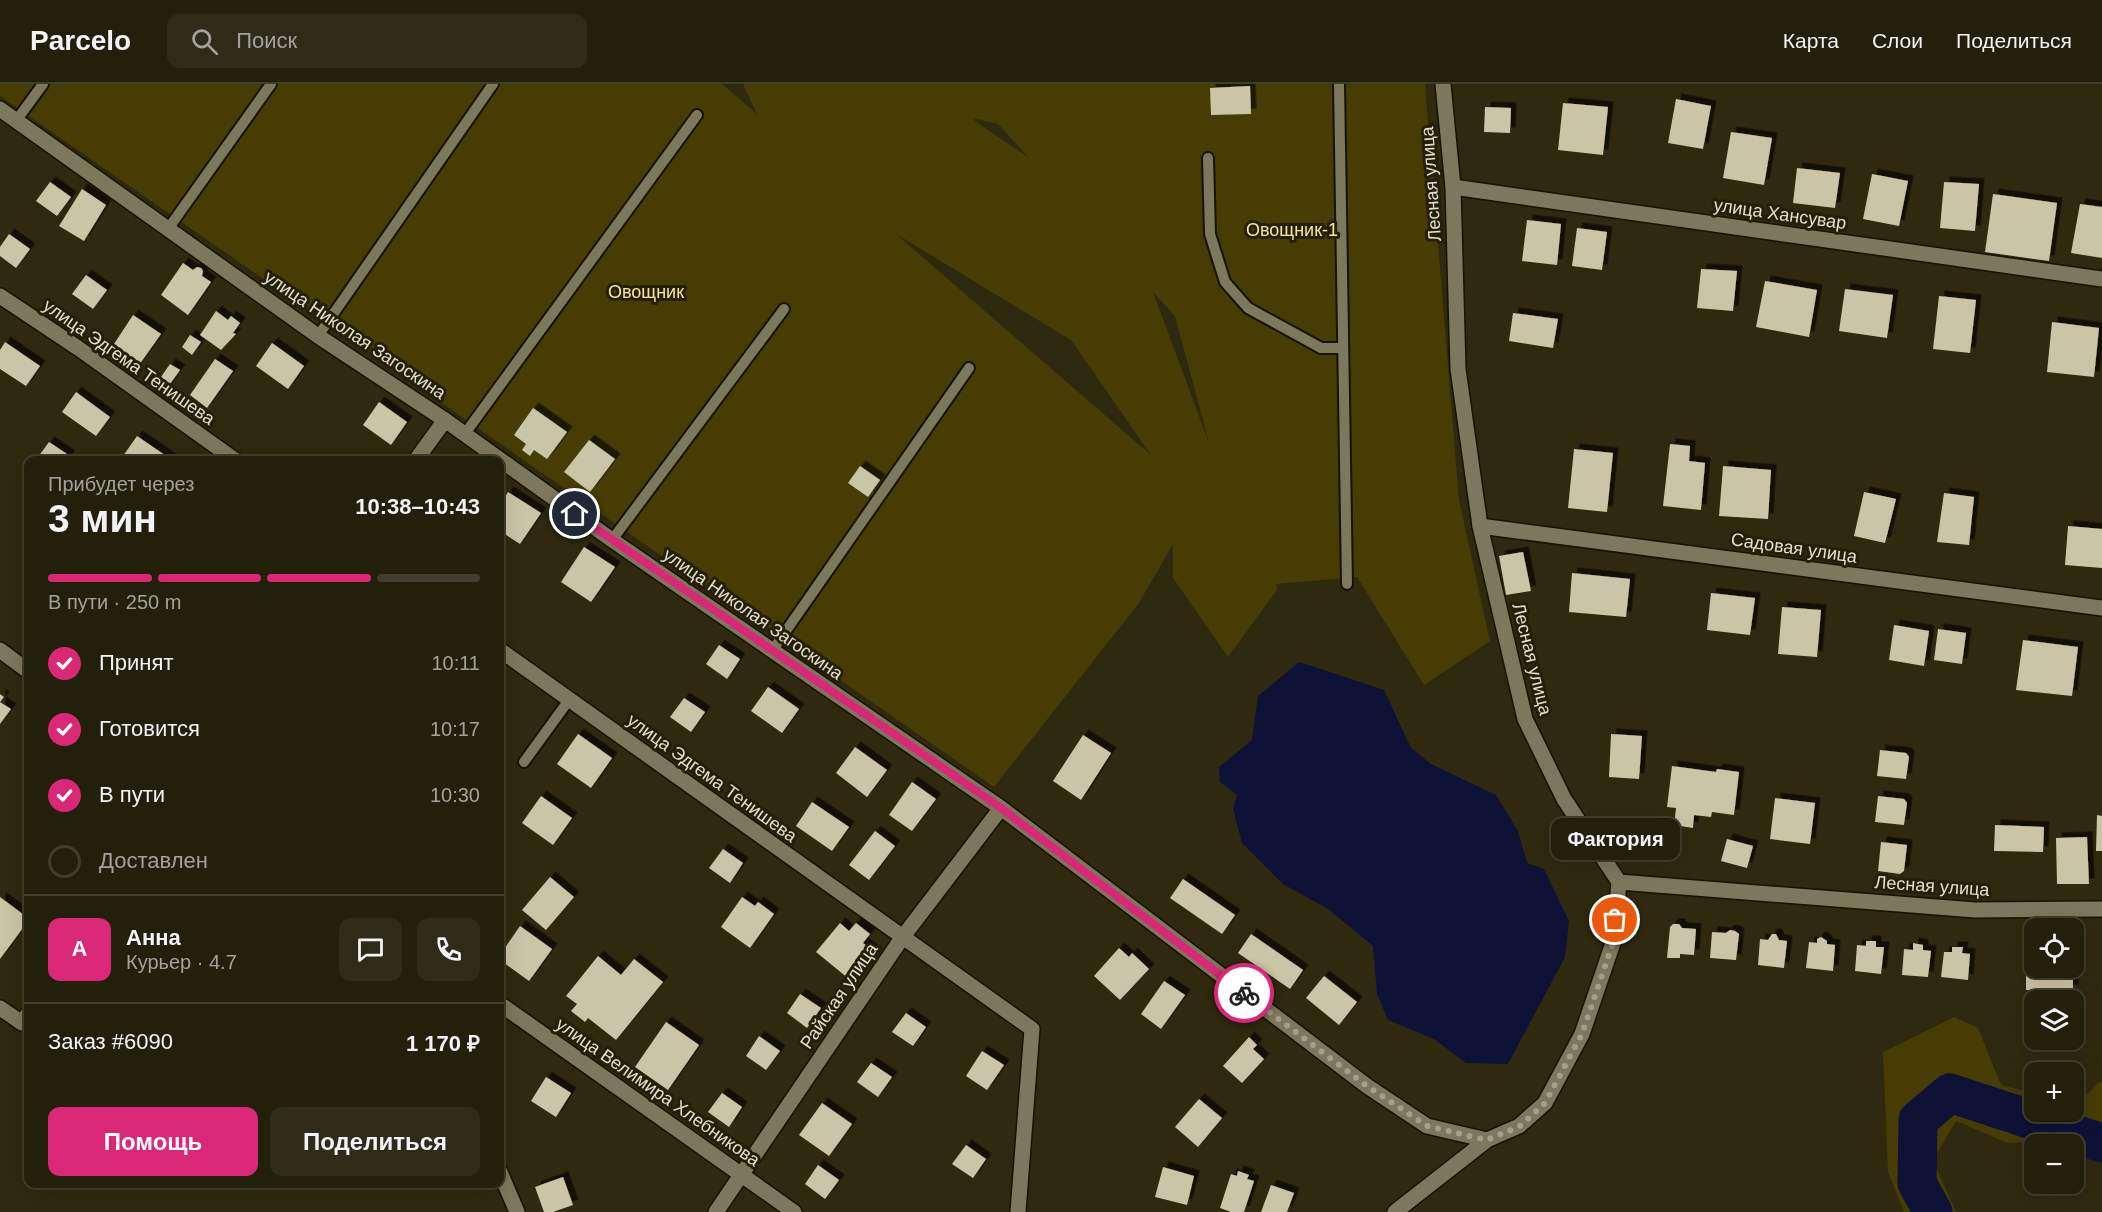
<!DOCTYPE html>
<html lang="ru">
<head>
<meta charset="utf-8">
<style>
	:root { --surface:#221f0b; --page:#2e2c19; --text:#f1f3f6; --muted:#a2a29d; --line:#3f3d2c; --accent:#db2777 }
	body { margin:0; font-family:Arial,sans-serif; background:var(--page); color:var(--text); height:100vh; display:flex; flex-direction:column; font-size:22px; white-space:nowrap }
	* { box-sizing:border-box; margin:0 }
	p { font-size:20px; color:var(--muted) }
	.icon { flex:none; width:33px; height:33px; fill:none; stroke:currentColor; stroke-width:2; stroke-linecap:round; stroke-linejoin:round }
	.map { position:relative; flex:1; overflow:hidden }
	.details { position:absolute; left:24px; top:372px; width:480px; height:732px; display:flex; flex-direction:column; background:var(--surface); border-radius:12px; box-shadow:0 6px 24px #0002,0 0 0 2px var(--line) }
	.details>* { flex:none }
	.buttons { position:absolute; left:2024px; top:834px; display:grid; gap:12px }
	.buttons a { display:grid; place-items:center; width:60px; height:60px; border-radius:12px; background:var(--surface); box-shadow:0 6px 24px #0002,0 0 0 2px var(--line); font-size:30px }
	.pin { position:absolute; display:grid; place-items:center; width:51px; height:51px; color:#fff; margin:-26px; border:3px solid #fff; border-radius:50%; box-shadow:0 2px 6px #0007 }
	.courier { position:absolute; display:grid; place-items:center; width:60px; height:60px; margin:-30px; border:4px solid #db2777; border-radius:50%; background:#fff; color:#222; box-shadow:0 2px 8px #0007 }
	.bubble { position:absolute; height:42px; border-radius:12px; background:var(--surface); box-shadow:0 6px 24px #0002,0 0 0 2px var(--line); font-size:20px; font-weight:700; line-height:42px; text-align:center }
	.head em { font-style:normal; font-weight:700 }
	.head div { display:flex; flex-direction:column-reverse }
	.head { display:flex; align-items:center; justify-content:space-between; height:102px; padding:0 24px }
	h1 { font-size:39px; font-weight:700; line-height:45px }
	.bar { display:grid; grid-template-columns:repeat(4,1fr); gap:9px 6px; align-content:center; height:72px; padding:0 24px }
	.bar i { height:8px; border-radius:4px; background:var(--line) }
	.bar .current { background:var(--accent) }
	.bar p { grid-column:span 4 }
	.line { display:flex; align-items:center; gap:15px; padding:0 24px; border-top:2px solid var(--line) }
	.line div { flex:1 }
	.round { display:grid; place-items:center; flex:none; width:63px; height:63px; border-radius:12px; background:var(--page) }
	ol { padding:0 24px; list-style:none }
	li { display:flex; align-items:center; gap:18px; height:66px }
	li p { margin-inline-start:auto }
	li .icon { padding:6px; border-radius:50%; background:var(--accent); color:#fff; stroke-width:4 }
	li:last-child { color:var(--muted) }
	li i { width:33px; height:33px; border:3px solid var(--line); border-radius:50% }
	.cta { display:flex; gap:12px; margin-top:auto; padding:12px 24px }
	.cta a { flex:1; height:69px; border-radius:12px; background:var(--accent); color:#fff; font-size:24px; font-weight:700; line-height:69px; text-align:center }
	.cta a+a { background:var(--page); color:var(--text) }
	header { display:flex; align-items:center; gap:36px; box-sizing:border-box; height:84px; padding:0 30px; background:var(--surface); border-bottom:2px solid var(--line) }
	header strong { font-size:28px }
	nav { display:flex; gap:33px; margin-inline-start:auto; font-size:21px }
	.search { width:420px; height:54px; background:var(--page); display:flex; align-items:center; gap:15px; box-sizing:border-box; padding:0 21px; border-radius:12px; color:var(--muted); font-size:22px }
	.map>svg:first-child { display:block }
	.green { fill:#463c04; fill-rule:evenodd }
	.water { fill:#0f1237 }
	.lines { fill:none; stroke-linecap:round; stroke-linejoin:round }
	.river { stroke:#0f1237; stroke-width:39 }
	.building { fill:#cbc5a7; filter:url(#shadow) }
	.lane-casing { stroke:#161200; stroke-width:14 }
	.street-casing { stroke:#161200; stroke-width:18 }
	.lane { stroke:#7d775b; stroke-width:10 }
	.street { stroke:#7d775b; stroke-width:15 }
	.done { stroke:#a39f8c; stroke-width:6; stroke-dasharray:0 10.8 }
	.route { stroke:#db2777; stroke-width:8 }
	.labels { text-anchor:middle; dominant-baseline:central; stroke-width:6; stroke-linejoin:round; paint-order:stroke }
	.street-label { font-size:18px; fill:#e2dfd0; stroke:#241f06 }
	.park-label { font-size:18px; fill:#f6e696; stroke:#241f06 }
</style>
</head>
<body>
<header>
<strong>Parcelo</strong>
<div class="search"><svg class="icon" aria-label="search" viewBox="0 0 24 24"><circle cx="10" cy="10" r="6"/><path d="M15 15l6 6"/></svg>Поиск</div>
<nav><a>Карта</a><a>Слои</a><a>Поделиться</a></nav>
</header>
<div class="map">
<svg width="2102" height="1128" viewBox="0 0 2102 1128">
	<defs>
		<filter id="shadow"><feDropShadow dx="5.5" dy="-5.5" stdDeviation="0" flood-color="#0009"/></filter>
	</defs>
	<rect width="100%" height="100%" fill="#2e290f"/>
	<g class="green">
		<path d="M0,0H722L757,30L743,0H1425L1459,416L1490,557L1424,601L1357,493L1276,500L1277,506L1228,573L1173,494V460L1139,519L994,703L0,12ZM973,34L998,40L1029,74L975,37ZM896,150L1071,256L1151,371ZM1153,208L1175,232L1209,359Z"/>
		<path d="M1954,933L1978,944L2001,1001L2034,1009V1028H2073V1019L2078,1020L2099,998L2102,997V1055L2008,1059L1956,1037L1933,1076L1956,1128H1904L1888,1088L1883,968Z"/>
	</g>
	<path class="water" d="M1299,578L1384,606L1411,664L1431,680L1496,711L1518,747L1527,779L1544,785L1569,837L1565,873L1508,980L1466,979L1434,955L1388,936L1377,910L1373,862L1328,825L1283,800L1242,759L1233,725L1237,711L1220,698L1219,683L1252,656L1258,612Z"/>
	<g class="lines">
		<path class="river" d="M1933,1128L1917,1099L1918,1036L1950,1009L2102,1059"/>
	</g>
	<g class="building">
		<path d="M1250,2L1251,30L1211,31L1210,4Z"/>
		<path d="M1676,15L1711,22L1703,65L1668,59Z"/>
		<path d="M1563,19L1608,23L1603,71L1558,66Z"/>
		<path d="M1485,23L1511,24L1510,49L1484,48Z"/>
		<path d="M1731,48L1772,54L1764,101L1723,94Z"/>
		<path d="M1797,84L1840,89L1835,124L1793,119Z"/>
		<path d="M1872,90L1908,97L1899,142L1863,135Z"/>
		<path d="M50,98L71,113L57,132L36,117Z"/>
		<path d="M1944,98L1979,100L1975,147L1940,144Z"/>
		<path d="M82,105L106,121L84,157L59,142Z"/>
		<path d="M1993,110L2057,119L2049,177L1985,168Z"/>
		<path d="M2080,120L2102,123V174L2071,169Z"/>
		<path d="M1527,136L1561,140L1557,181L1522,177Z"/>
		<path d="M1577,144L1607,148L1602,186L1572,182Z"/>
		<path d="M9,150L30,165L16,184L0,172V163Z"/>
		<path d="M183,179L193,186L197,183L201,184L203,187L202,192L211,198L188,231L161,211Z"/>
		<path d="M1701,185L1737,187L1733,227L1697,224Z"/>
		<path d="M86,191L107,206L93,225L72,210Z"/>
		<path d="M1765,197L1817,206L1809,253L1756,243Z"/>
		<path d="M1845,205L1893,211L1887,254L1839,247Z"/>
		<path d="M1939,212L1976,216L1970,269L1933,265Z"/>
		<path d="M216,227L228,236L231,232L240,239L233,249L236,250L221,266L200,251Z"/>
		<path d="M1513,229L1558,235L1553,264L1509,257Z"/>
		<path d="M133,231L161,250L139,281L112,263Z"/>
		<path d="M2052,238L2099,244L2094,293L2047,288Z"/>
		<path d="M190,251L201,258L192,271L182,263Z"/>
		<path d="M5,258L40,282L26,302L0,285V266Z"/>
		<path d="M272,259L304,282L288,305L256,282Z"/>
		<path d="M215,275L233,287L207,324L190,311Z"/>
		<path d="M170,280L180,286L165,307L156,300Z"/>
		<path d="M76,308L110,333L96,352L62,328Z"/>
		<path d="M379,318L407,338L391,361L363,341Z"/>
		<path d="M533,324L567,348L547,375L534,366L530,372L522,366L526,360L514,351Z"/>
		<path d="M137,352L172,376H130L123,372Z"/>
		<path d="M589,356L615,375L590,408L564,388Z"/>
		<path d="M49,358L70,372L66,376H36Z"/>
		<path d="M1670,360L1690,362L1689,377L1705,379L1701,426L1663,422Z"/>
		<path d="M1574,365L1613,369L1607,428L1568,424Z"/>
		<path d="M860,382L880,396L868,413L848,399Z"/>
		<path d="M1723,382L1771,386L1768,435L1719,432Z"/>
		<path d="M508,408L541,429L520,460L500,447V421Z"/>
		<path d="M1864,408L1896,415L1885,459L1854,452Z"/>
		<path d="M1944,409L1974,413L1969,461L1937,458Z"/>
		<path d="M2068,442L2102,445V484L2065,481Z"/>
		<path d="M584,463L615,483L591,518L561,498Z"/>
		<path d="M1523,468L1531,507L1506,511L1499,472Z"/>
		<path d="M1572,489L1630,495L1626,533L1569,528Z"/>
		<path d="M1711,509L1755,514L1750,551L1707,546Z"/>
		<path d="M1782,523L1821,526L1817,573L1778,570Z"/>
		<path d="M1894,541L1929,547L1924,582L1889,576Z"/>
		<path d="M1938,545L1966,549L1962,580L1934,576Z"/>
		<path d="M2023,556L2078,563L2072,612L2016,606Z"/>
		<path d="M719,561L740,575L727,595L706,580Z"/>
		<path d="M768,603L799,625L782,649L751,627Z"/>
		<path d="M0,610L4,613L0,618L11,625L0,640Z"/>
		<path d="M684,614L705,628L691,648L670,633Z"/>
		<path d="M578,650L612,674L591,704L557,680Z"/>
		<path d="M1611,650L1642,652L1639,695L1609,693Z"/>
		<path d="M1083,651L1111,669L1081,716L1053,697Z"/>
		<path d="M855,663L887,686L867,713L836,689Z"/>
		<path d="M1880,666L1906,669L1909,673L1906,695L1877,692Z"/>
		<path d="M1672,682L1716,688L1717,685L1739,688L1734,731L1712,728L1711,733L1694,731L1693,744L1674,741L1676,724L1667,723Z"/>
		<path d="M912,698L936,715L912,747L889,731Z"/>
		<path d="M541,712L572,734L553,761L522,739Z"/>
		<path d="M1878,712L1904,715L1907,719L1904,741L1875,738Z"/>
		<path d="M1775,714L1815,719L1810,760L1770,755Z"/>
		<path d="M812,718L849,743L832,767L796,742Z"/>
		<path d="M2097,731L2102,732V767H2096Z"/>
		<path d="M1995,741L2044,743L2043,768L1994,767Z"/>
		<path d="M875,747L895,762L869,796L849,781Z"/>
		<path d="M2087,753L2089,800H2057L2056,754Z"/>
		<path d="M1727,755L1753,762L1747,784L1721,777Z"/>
		<path d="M1881,758L1907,761L1904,787L1900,790L1878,787Z"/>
		<path d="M723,765L743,779L730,799L709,784Z"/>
		<path d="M550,793L574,813L546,846L522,826Z"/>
		<path d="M1183,795L1235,831L1222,850L1170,814Z"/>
		<path d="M0,813L28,834V837L0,875Z"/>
		<path d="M742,813L755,822L758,818L774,830L750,864L721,843Z"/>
		<path d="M840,839L849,847L856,839L870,850L863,859L877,870L854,899L816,868Z"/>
		<path d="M1673,840H1679L1682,844L1696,845L1694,871L1680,870V874H1667L1670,843Z"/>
		<path d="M520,842L552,865L529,897L500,876V871Z"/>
		<path d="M1730,846L1735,847L1739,850L1736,876L1710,874L1712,848L1726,849Z"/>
		<path d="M1251,850L1303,886L1290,905L1238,869Z"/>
		<path d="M1772,850H1776L1779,856L1787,857L1784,884L1758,881L1760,855L1768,856Z"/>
		<path d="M1821,853L1827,857V860L1835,861L1833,887L1806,884L1809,858L1817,859V855Z"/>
		<path d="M1866,857H1876V863H1884L1881,890L1855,887L1857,861L1866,862Z"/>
		<path d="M1913,859L1923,861V866L1931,867L1928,893L1902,891L1904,865L1913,866Z"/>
		<path d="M1952,863H1963L1962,869L1970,870L1968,896L1941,893L1944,868H1952Z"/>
		<path d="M1119,864L1129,873L1132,869L1149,885L1120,916L1094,892Z"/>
		<path d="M598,872L621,891L634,875L663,898L616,956L588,934L585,938L571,927L577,920L566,912Z"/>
		<path d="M2026,875L2034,876V884H2073V906H2026Z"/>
		<path d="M1324,892L1357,918L1339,941L1306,914Z"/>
		<path d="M1164,897L1185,911L1161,945L1141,930Z"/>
		<path d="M800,910L821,924L807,944L787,929Z"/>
		<path d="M906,929L926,943L913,962L892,948Z"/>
		<path d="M666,938L699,961L668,1006L635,983Z"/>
		<path d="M759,952L780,967L766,986L746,972Z"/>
		<path d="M1249,953L1257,961L1253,965L1264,975L1242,999L1223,982Z"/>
		<path d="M982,967L1004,981L987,1006L966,992Z"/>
		<path d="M871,979L892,993L878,1013L857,998Z"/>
		<path d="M546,993L571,1009L556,1033L531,1017Z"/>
		<path d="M722,1009L742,1023L729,1043L708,1028Z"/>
		<path d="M1199,1015L1222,1034L1198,1063L1175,1043Z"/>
		<path d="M822,1019L852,1040L829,1072L799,1051Z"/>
		<path d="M966,1061L986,1075L973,1094L952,1080Z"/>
		<path d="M818,1081L839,1096L825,1115L805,1100Z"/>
		<path d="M1163,1083L1194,1092L1187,1121L1155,1113Z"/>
		<path d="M1238,1087L1249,1091L1247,1095L1254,1097L1244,1128H1231L1220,1124L1231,1090L1237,1092Z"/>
		<path d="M563,1093L573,1121L553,1128H544L535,1103Z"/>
		<path d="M1271,1101L1294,1109L1287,1128H1261Z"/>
	</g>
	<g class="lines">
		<g class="lane-casing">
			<g id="lane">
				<path d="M1339,0L1347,500"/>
				<path d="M16,37L43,0"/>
				<path d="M1208,74L1210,150L1225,198L1248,224L1321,264H1343"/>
				<path d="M168,145L271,0"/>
				<path d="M318,252L493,0"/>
				<path d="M464,351L697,31"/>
				<path d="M612,456L784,225"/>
				<path d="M772,567L969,284"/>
				<path d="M524,678L569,616"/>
			</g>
		</g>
		<g class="street-casing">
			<g id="street">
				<path d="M1443,0L1453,103L1458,285L1480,442L1525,635L1564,715L1619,798L1975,826L2102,825"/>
				<path d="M0,25L318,252L445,336L612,456L1001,724L1367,1002L1427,1042L1487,1056"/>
				<path d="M1453,103L2102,195"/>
				<path d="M0,212L78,264L235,376"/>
				<path d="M416,376L445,336"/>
				<path d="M1480,442L2102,524"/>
				<path d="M0,566L28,587"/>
				<path d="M500,566L1032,945L1018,1128"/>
				<path d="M500,920L794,1128"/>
				<path d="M0,924L22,939L28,930"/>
				<path d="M500,1088L517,1128"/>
				<path d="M716,1128L902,854L1001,724"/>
				<path d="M1395,1128L1487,1056L1519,1042L1545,1019L1582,950L1614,856L1619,798"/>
			</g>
		</g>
		<use href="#lane" class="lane"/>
		<use href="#street" class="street"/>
	</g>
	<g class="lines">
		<path class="done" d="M1244,909L1367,1002L1427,1042L1487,1056L1520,1042L1545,1019L1582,950L1614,856L1615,836"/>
		<path class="route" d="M575,430L1001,724L1244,909"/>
	</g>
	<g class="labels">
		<g class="street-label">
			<text transform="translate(1431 100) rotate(-94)">Лесная улица</text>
			<text transform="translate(1780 130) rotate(8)">улица Хансувар</text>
			<text transform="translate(355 251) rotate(34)">улица Николая Загоскина</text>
			<text transform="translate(129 278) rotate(35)">улица Эдгема Тенишева</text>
			<text transform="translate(1794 464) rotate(8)">Садовая улица</text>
			<text transform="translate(753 530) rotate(35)">улица Николая Загоскина</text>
			<text transform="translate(1532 575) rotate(76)">Лесная улица</text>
			<text transform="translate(712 694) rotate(36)">улица Эдгема Тенишева</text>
			<text transform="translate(1932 802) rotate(4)">Лесная улица</text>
			<text transform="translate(839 912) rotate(-56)">Райская улица</text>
			<text transform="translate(658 1008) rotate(35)">улица Велимира Хлебникова</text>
		</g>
		<g class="park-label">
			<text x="1292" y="146">Овощник-1</text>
			<text x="646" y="208">Овощник</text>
		</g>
	</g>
</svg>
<div class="buttons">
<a><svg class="icon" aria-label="locate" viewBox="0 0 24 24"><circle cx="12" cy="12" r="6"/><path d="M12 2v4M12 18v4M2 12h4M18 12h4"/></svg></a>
<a><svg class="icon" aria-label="layers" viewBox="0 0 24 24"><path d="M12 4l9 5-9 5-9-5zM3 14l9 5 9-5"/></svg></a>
<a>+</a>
<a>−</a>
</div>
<div class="pin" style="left:1615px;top:836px;background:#ea580c"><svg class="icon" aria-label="bag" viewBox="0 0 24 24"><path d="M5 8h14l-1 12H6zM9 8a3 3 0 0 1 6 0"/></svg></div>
<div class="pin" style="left:575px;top:430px;background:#1f2937"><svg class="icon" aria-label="home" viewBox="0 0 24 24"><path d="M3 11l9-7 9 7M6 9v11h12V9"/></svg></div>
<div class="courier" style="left:1244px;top:909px"><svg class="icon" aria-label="bike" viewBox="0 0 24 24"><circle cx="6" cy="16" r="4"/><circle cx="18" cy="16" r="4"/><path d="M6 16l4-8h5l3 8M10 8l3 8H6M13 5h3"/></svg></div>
<div class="bubble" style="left:1551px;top:734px;width:129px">Фактория</div>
<section class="details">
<div class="head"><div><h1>3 мин</h1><p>Прибудет через</p></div><em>10:38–10:43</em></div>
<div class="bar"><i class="current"></i><i class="current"></i><i class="current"></i><i></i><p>В пути · 250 m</p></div>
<ol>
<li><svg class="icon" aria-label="check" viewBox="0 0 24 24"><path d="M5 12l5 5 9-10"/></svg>Принят<p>10:11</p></li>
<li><svg class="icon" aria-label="check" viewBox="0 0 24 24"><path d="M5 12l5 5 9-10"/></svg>Готовится<p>10:17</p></li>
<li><svg class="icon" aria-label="check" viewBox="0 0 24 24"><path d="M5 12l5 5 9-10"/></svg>В пути<p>10:30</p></li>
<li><i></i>Доставлен</li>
</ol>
<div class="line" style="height:108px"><b class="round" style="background:var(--accent);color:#fff">А</b><div><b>Анна</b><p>Курьер · 4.7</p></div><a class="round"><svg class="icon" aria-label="chat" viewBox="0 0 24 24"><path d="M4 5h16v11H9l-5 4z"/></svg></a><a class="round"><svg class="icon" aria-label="phone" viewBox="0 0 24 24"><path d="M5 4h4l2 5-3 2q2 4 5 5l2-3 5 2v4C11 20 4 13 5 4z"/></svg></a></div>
<div class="line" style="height:78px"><div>Заказ #6090</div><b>1 170 ₽</b></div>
<div class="cta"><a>Помощь</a><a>Поделиться</a></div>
</section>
</div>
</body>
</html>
